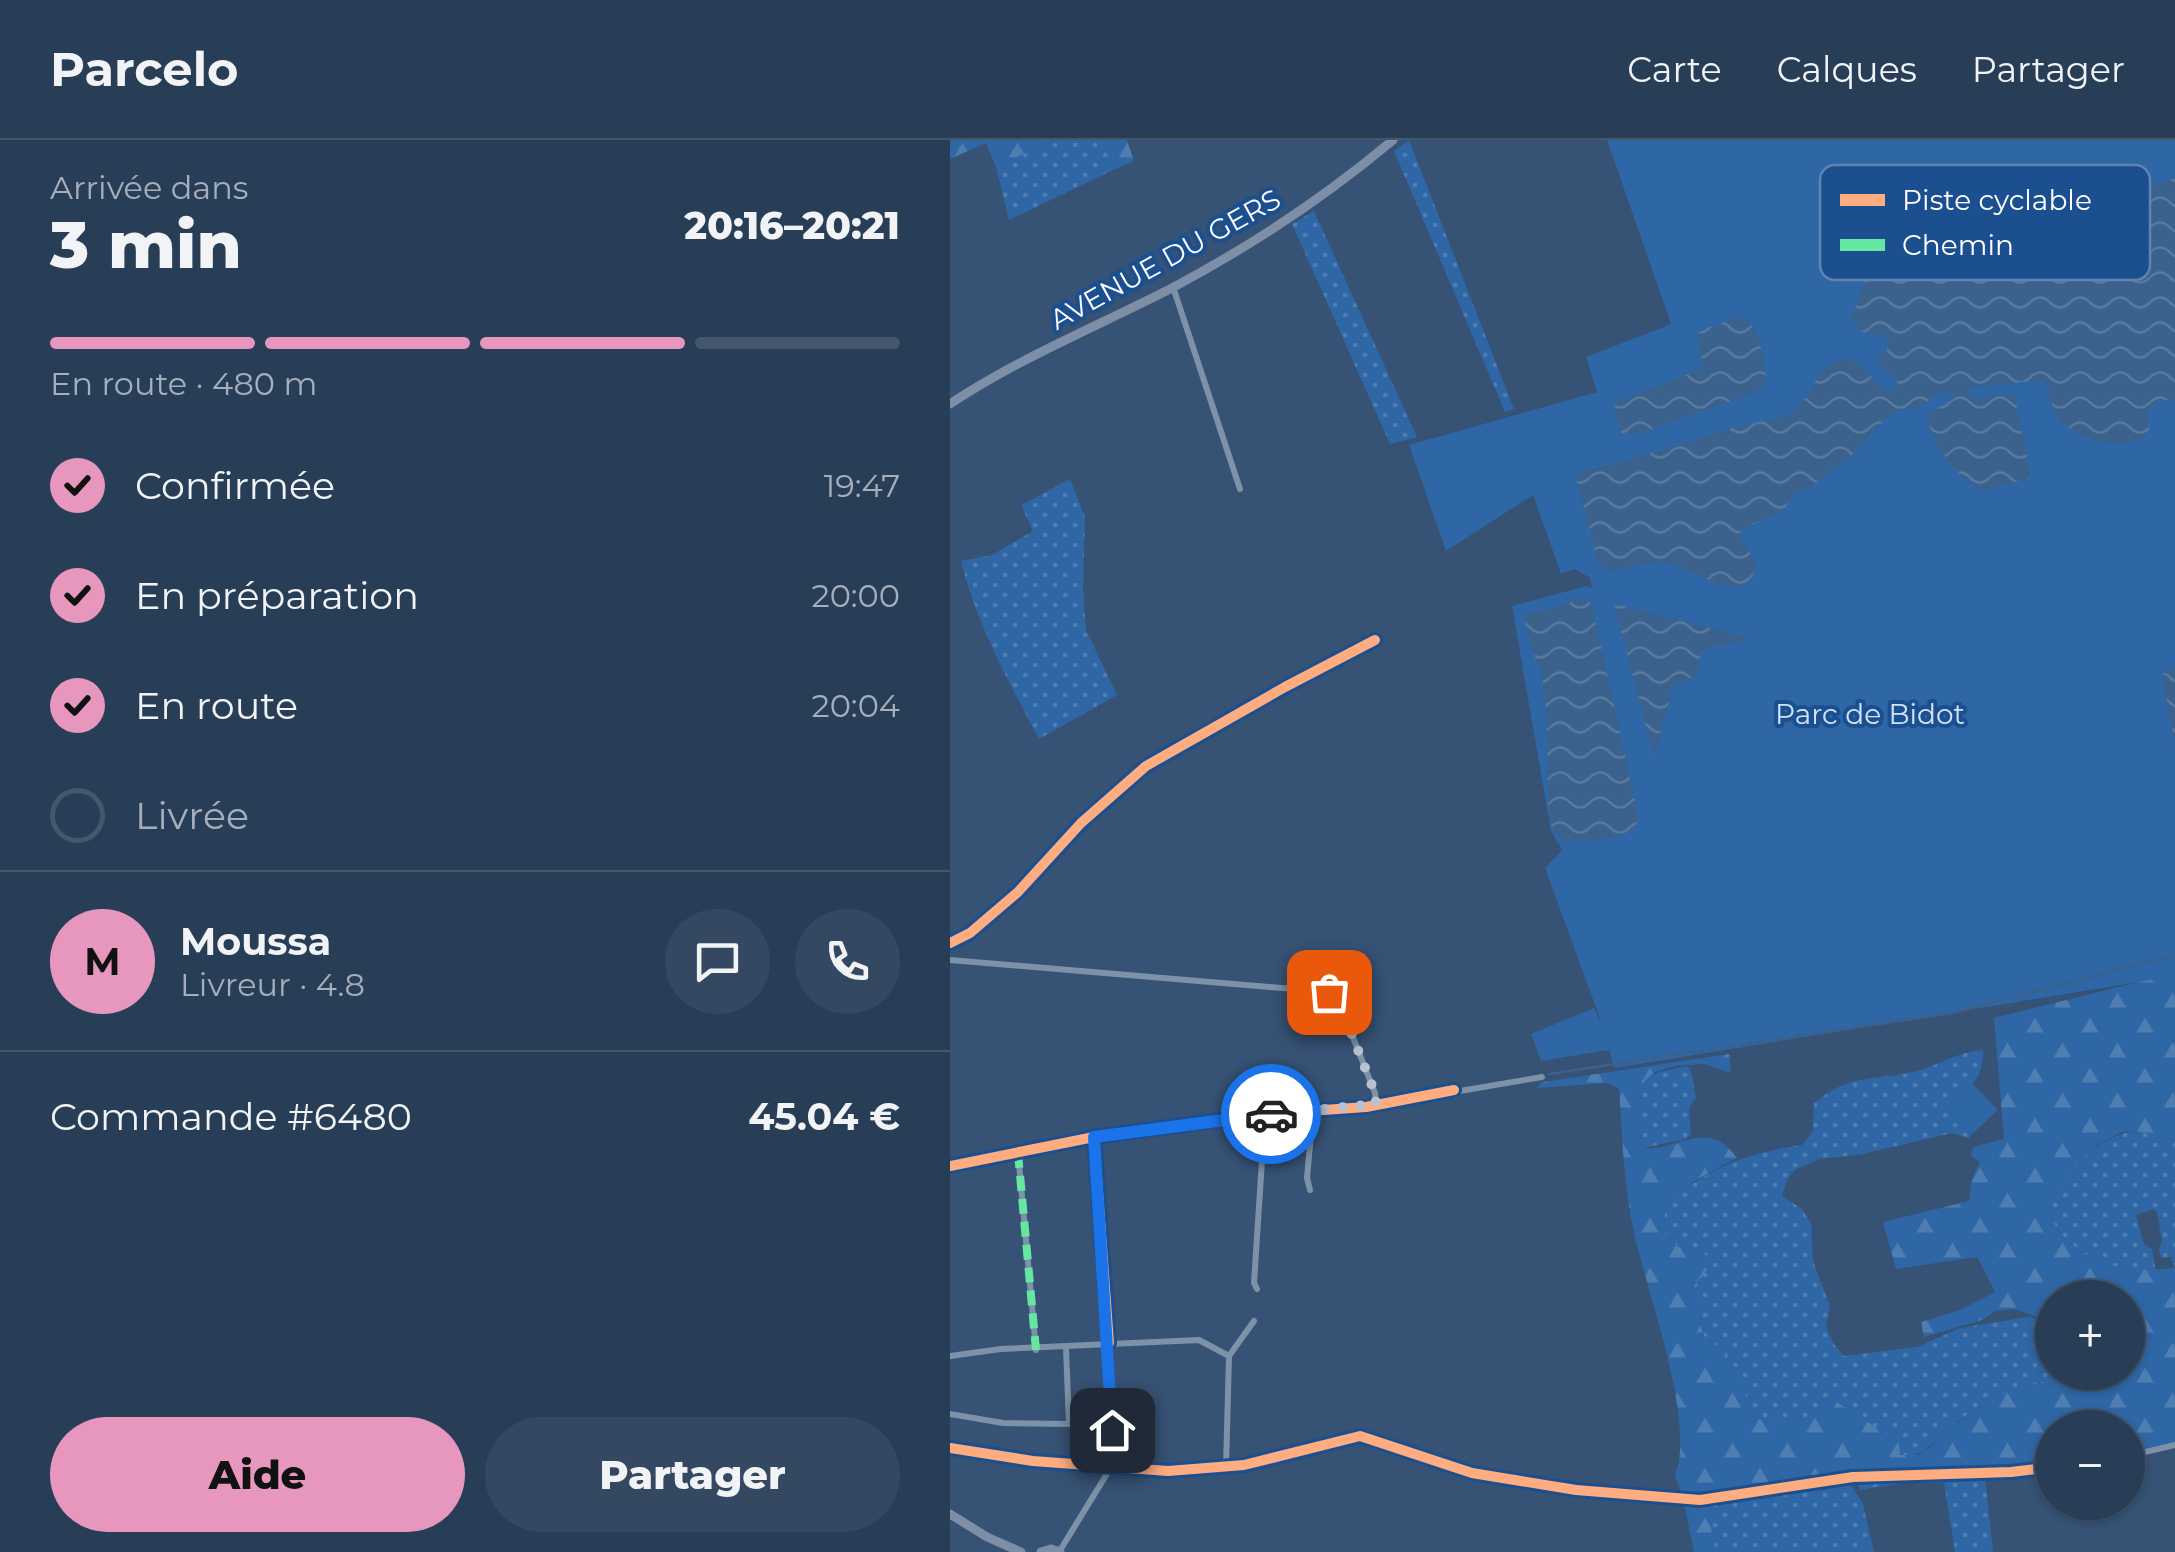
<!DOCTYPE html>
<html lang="fr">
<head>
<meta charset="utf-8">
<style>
	:root { --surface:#283e57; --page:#344961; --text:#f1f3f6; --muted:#a5aeba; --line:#44576d; --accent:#e797bd }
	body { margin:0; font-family:Montserrat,sans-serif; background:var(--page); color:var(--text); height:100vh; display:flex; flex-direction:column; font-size:38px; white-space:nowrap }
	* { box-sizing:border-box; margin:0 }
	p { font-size:32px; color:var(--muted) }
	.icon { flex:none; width:55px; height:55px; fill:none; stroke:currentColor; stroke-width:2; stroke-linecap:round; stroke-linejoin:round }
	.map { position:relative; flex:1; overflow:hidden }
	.sheet { display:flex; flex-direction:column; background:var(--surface); width:950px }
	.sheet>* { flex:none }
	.fabs { position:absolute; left:1085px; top:1140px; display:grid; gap:20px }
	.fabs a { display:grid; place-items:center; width:110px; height:110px; border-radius:50%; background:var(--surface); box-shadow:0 2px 8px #0004,0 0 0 2px var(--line); font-size:50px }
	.pin { position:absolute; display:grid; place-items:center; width:85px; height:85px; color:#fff; margin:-42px; border-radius:20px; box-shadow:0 5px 15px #0006 }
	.courier { position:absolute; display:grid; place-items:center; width:100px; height:100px; margin:-50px; border:8px solid #1a73e8; border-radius:50%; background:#fff; color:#222; box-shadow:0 2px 12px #0007 }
	.head em { font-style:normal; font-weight:800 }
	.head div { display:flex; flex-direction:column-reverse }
	.head { display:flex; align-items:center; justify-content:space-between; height:170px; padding:0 50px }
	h1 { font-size:65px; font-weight:800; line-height:75px }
	.bar { display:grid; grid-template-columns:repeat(4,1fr); gap:15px 10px; align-content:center; height:120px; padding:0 50px }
	.bar i { height:12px; border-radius:8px; background:var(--line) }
	.bar .selected { background:var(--accent) }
	.bar p { grid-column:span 4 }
	.line { display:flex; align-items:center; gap:25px; padding:0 50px; border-top:2px solid var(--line) }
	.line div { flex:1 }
	.round { display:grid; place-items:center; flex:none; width:105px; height:105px; border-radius:52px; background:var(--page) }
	ol { padding:0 50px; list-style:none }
	li { display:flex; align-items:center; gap:30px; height:110px }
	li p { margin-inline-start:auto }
	li .icon { padding:10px; border-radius:50%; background:var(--accent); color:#111; stroke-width:4 }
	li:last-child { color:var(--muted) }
	li i { width:55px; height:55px; border:5px solid var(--line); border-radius:50% }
	.cta { display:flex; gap:20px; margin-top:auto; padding:20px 50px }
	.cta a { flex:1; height:115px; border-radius:60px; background:var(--accent); color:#111; font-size:40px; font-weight:800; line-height:115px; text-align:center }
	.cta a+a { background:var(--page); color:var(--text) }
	header { display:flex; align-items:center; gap:60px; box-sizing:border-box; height:140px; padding:0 50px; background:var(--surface); border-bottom:2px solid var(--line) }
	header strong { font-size:48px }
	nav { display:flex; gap:55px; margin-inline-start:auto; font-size:35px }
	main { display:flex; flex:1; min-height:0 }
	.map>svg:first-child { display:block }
	.grass { fill:url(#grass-dots) }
	.forest { fill:url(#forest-firs) }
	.green { fill:#2f66a5 }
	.water { fill:url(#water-waves) }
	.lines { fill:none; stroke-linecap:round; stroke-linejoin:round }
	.stream { stroke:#3b618d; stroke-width:2.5 }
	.minor { stroke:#7d92a8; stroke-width:6 }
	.major { stroke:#7d8ea7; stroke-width:9 }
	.quiet { stroke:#66e7a1; stroke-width:8; stroke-dasharray:15 8; stroke-linecap:butt }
	.cycleway-casing { stroke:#1b4f8f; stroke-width:16 }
	.cycleway { stroke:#ffac80; stroke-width:10 }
	.done { stroke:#b9c2ce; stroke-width:10; stroke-dasharray:0 18 }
	.route { stroke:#1a73e8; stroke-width:12 }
	.labels { text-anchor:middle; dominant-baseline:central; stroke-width:8; stroke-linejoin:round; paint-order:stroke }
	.street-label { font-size:28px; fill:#fff; stroke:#1b4f8f }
	.park-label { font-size:28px; fill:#cfe3fa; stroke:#1b4f8f }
	.key { fill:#1b4f8f; stroke:#5f84b1; stroke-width:2.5 }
	.key-label { font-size:28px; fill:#fff }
</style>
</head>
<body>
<header>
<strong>Parcelo</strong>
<nav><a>Carte</a><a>Calques</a><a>Partager</a></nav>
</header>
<main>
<section class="sheet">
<div class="head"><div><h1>3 min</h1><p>Arrivée dans</p></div><em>20:16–20:21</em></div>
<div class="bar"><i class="selected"></i><i class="selected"></i><i class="selected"></i><i></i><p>En route · 480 m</p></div>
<ol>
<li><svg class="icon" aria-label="check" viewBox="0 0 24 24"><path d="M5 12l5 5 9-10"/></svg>Confirmée<p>19:47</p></li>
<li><svg class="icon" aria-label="check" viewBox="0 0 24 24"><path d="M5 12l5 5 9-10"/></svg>En préparation<p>20:00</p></li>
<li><svg class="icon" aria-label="check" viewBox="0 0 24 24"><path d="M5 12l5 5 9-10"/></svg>En route<p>20:04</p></li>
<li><i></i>Livrée</li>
</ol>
<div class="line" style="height:180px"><b class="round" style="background:var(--accent);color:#111">M</b><div><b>Moussa</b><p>Livreur · 4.8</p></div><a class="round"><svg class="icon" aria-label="chat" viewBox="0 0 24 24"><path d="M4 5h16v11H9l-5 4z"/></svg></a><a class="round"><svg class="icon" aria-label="phone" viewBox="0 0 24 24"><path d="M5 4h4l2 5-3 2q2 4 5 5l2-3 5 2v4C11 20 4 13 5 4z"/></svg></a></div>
<div class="line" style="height:130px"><div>Commande #6480</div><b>45.04 €</b></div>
<div class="cta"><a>Aide</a><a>Partager</a></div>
</section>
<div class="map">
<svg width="1225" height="1412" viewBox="0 0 1225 1412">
	<defs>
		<pattern id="grass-dots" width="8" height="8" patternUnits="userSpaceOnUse" patternTransform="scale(2.5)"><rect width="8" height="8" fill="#2f66a5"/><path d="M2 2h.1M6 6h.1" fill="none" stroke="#4e7db2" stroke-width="1.8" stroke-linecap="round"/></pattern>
		<pattern id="forest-firs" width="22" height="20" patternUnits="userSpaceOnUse" patternTransform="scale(2.5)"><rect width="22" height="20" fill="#2f66a5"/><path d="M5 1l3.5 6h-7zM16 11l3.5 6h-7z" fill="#4e7db2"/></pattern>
		<pattern id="water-waves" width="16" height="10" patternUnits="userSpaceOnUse" patternTransform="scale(2.5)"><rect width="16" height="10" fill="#3b618d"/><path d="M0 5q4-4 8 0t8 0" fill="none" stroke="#58799e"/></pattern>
	</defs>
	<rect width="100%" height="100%" fill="#365274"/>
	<g class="grass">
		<path d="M102,0H159L163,30L59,80L46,27Z"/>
		<path d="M459,0L564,269L555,272L444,11Z"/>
		<path d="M364,71L467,297L440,304L342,84Z"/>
		<path d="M120,339L135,377L133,449L136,490L167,555L89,599C58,541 27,485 11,421L42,415L83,391L71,365Z"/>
		<path d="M1033,910C1035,940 1016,950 996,969L1021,995L1019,998L1002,993L908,1015L870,1019L845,1030L838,1038L832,1056L852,1069L861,1083L863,1121L880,1166L876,1187L883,1203L894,1216L967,1207L1010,1188L1078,1177L1102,1181V1232L1108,1233L1105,1238C1062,1253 1036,1259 999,1288C984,1299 977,1317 955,1315C932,1312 892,1284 870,1273C838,1286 826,1291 794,1271L796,1250L772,1210L754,1196L749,1181L751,1164L743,1147L755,1114L728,1107L714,1092L715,1063C764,1027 792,1014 852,1005L863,991L864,963C900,934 917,941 958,933C985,928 1005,912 1033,910Z"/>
		<path d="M737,926L741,930L746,958L739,968L741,994L736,999L694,1008C690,998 689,987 688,976C684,933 701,934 737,926Z"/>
		<path d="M1186,991L1225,1000V1127L1221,1117L1211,1118L1209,1108L1212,1101L1207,1072L1203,1069L1186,1075L1194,1104L1202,1109L1206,1132C1174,1133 1130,1119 1110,1093C1105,1087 1102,1078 1099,1071C1101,1064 1102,1054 1106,1047C1122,1023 1157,993 1186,991Z"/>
		<path d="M1015,1336L1035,1337L1043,1412H1005L994,1343L957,1342L910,1350L908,1345Z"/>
		<path d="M901,1345L913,1364L924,1412H766C760,1395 763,1377 754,1363Z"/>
	</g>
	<g class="forest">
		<path d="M0,0H102L46,27L36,3L0,19Z"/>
		<path d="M159,0H177L184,21L163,30Z"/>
		<path d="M1225,833V1000L1186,991L1171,992L1146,1006L1105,1048L1099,1071C1102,1078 1105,1087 1109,1092C1134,1125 1188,1136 1225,1127V1302L1178,1312V1288H1102V1324L886,1338L732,1356L725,1335C748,1278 690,1137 680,1072C673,1032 672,990 669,949L658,943L586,948L593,942L779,914L781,932C770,932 763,924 751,924C711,926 684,931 688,976C689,987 690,998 694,1008C730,1011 757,977 787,1018L748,1039L715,1063L714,1092L728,1107L755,1114L762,1124L743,1147L752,1164L749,1181L754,1196L772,1210L789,1232L796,1250L795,1272C827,1292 855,1285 885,1261L949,1302L950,1315H968L982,1306L994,1291L1047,1256L1105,1238L1108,1233L1178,1232V1158H1102V1182L1065,1169L1045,1171L1032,1180L974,1197L971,1182L1010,1170L1045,1152L1027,1117L946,1129L933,1082L1019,1061L1022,1039L1030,1022L1021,1016L1023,1007L1054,999L1044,878Z"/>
		<path d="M734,1363H754C763,1377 760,1395 766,1412H744Z"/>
	</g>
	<g class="green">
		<path d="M657,0H1225V836L665,928L659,910L591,921L581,894L644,868L652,884L595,728L612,710L601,691L562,466L636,446L642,448L640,438L625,429L611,434L583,355L496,411L459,305L647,252L636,217L721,184Z"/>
		<path d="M1023,944L1048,970L1021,995L996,969Z"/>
	</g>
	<g class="water">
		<path d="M1225,38V258C1199,263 1193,265 1200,292C1176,313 1124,302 1107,275C1101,266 1101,254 1096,244L1089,240L1020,248L1018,253L1024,259L1064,254L1080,332L1079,338L1033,350C1007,339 981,303 977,274L1004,259L997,252L987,254L970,267L948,270L937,277L903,314L861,347L845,352L833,371L790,390C790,404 809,418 804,433C791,468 734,422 712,422C694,421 677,430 658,431L648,424L626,337L628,333C682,320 733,303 786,287C803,282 824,281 839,274C863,263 863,224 891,220C911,218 921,239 934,250L945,251L948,238L927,222L929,214L937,210L939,203L934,195L911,192L901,180L917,135L926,124L1001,108L1034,122L1041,131L1053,134L1064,128L1071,104L1140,68Z"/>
		<path d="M791,177C812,188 812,218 817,240L811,250L688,294H672L664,270L665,263L754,228L747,196L751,190Z"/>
		<path d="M633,459L639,460L644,475L689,679L684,690C666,697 625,709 608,695C597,687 598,664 598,651C597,613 598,580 593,542C589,519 573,497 575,475Z"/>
		<path d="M664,464L801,498L751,511L746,535L723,546L704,617Z"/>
		<path d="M1225,528V605L1212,534Z"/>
	</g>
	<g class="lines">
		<path class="stream" d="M599,934L1002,873L1225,815"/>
		<g class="minor">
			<path d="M223,147L290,349"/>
			<path d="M0,803L20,793L68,752L131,683L196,626L335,547L425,500"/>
			<path d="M0,820L379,852L391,867L425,953L426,964"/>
			<path d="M68,1013L86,1210"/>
			<path d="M0,1026L171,993L315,974L416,967L592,937"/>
			<path d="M360,1050L357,1038L363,971"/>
			<path d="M307,1149L304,1143L315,974"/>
			<path d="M116,1208L119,1284"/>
			<path d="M0,1216L51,1209L249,1200L279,1216L276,1328"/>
			<path d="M279,1216L304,1181"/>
			<path d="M0,1274L53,1283L119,1284L162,1290"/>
			<path d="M0,1308L83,1321L218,1331L294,1325L410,1296L522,1333L626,1350L750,1360L903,1337L1061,1332L1102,1327"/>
			<path d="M1178,1316L1225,1305"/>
			<path d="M109,1412L163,1324L159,1203L144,997"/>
		</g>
		<g class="major">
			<path d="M0,264C69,218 148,186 222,148C301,106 375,57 443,0"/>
			<path d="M0,1374L37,1397L71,1412"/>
			<path d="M91,1412L101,1409L110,1412"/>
		</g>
		<path class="quiet" d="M68,1013L86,1210"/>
		<g class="cycleway-casing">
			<g id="cycleway">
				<path d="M0,803L20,793L68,752L131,683L196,626L335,547L425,500"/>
				<path d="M144,997L159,1203"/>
				<path d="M0,1026L144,997L315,974L416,967L504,950"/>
				<path d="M0,1308L83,1321L218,1331L294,1325L410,1296L522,1333L626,1350L750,1360L903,1337L1061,1332L1102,1327"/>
			</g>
		</g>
		<use href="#cycleway" class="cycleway"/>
	</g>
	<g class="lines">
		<path class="done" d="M321,974L426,964L425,953L391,867L379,852"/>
		<path class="route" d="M162,1290L144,997L321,974"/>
	</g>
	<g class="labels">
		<g class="street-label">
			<text transform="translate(215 119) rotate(-29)">AVENUE DU GERS</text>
		</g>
		<g class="park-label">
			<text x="920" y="574">Parc de Bidot</text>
		</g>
	</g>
	<rect x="870" y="25" width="330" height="115" rx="15" class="key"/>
	<rect x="890" y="54" width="45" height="12" fill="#ffac80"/>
	<rect x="890" y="99" width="45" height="12" fill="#66e7a1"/>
	<g class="key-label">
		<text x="952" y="70">Piste cyclable</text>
		<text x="952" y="115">Chemin</text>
	</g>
</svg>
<div class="fabs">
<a>+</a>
<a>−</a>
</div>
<div class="pin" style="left:379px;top:852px;background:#ea580c"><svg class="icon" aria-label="bag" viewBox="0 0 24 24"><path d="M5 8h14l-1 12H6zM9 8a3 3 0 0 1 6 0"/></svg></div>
<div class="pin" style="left:162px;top:1290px;background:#1f2937"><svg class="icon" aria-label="home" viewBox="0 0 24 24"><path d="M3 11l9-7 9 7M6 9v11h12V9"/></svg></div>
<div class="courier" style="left:321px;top:974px"><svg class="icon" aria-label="car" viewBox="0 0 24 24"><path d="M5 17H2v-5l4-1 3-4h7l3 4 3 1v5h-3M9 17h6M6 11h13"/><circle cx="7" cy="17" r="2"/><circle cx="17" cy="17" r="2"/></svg></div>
</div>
</main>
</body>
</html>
